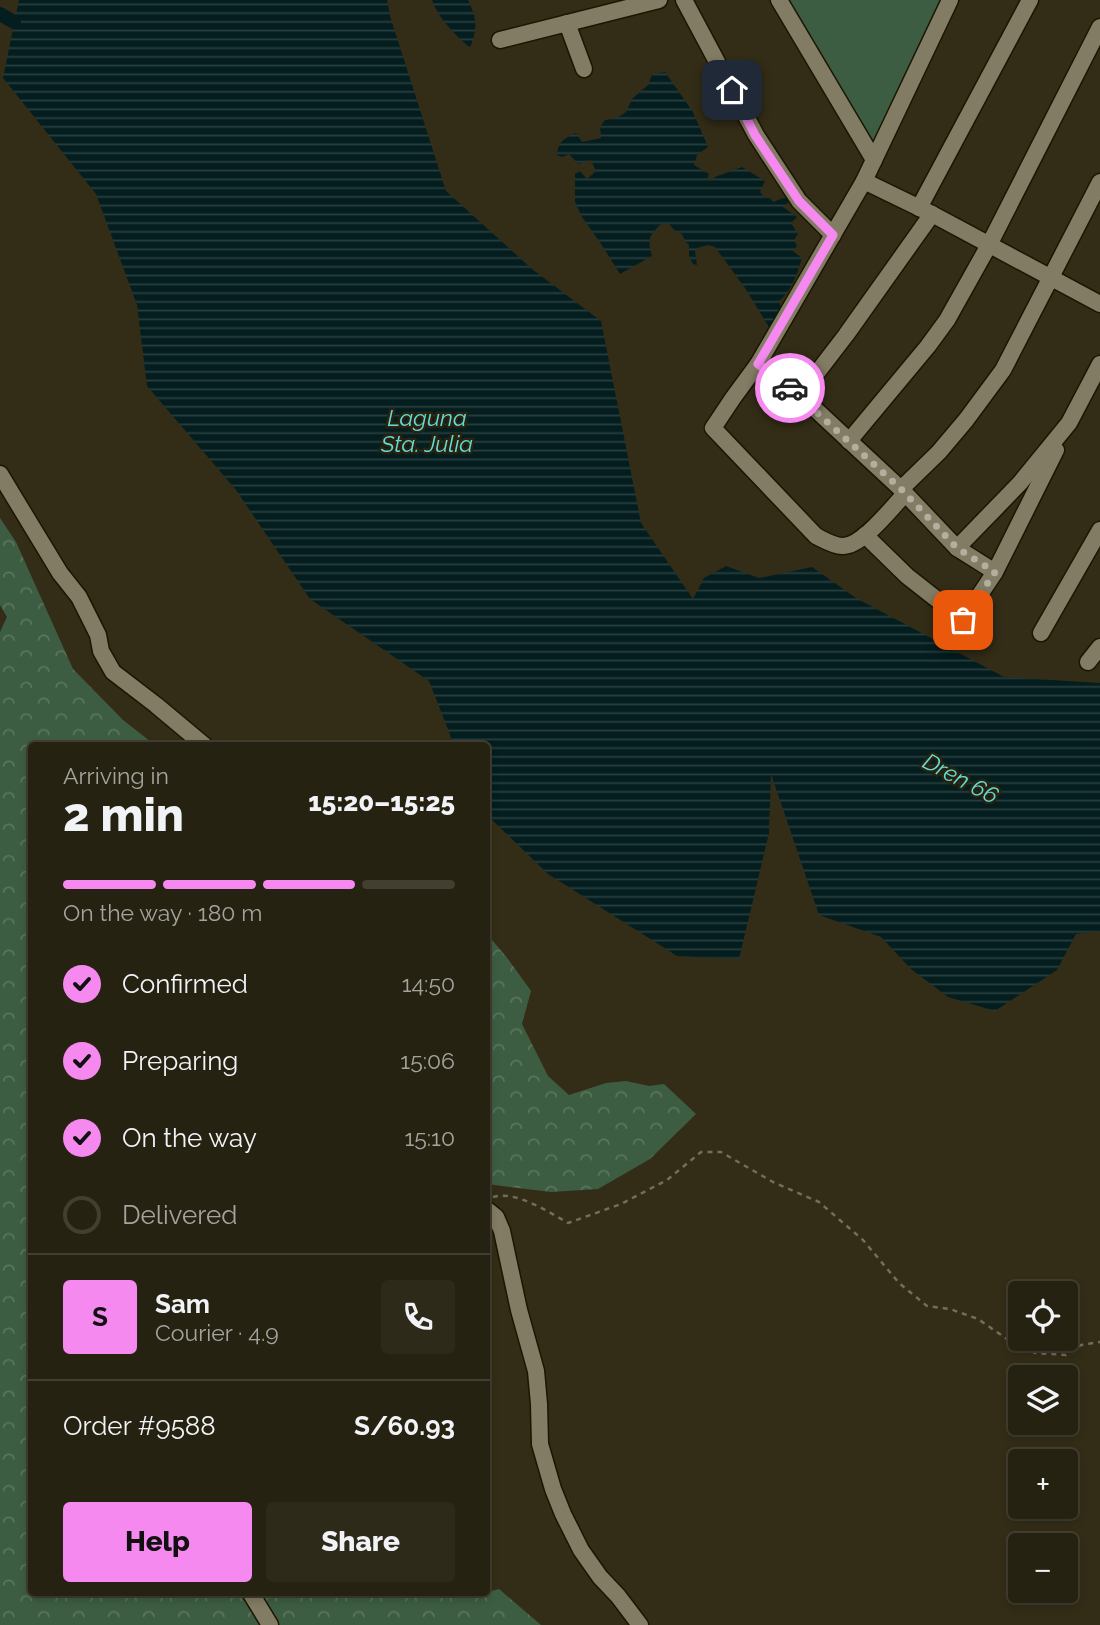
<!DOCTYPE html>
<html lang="en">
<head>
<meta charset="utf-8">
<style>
	:root { --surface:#262211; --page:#2e2a1a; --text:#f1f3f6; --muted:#a4a49f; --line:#423f31; --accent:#f589ef }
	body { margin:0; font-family:Raleway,sans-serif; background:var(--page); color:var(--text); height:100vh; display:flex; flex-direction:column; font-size:26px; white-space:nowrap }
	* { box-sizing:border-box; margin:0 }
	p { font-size:23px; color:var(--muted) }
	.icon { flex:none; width:38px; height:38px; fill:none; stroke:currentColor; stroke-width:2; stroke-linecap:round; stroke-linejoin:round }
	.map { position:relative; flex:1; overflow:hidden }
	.panel { position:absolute; left:28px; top:742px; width:462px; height:854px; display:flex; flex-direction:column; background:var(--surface); border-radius:7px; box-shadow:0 4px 10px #0003,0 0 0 2px var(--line) }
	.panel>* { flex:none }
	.buttons { position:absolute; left:1008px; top:1281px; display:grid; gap:14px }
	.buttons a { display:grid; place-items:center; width:70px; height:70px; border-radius:7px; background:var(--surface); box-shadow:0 4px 10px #0003,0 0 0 2px var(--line); font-size:35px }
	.pin { position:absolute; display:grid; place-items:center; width:60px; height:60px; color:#fff; margin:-30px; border-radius:14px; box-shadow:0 4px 10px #0006 }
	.courier { position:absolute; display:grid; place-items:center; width:70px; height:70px; margin:-35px; border:5px solid #f589ef; border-radius:50%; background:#fff; color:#222; box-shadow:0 2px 9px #0007 }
	.head em { font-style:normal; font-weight:800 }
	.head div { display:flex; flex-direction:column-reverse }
	.head { display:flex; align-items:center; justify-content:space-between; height:119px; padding:0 35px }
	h1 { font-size:46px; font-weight:800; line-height:52px }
	.bar { display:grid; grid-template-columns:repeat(4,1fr); gap:10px 7px; align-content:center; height:84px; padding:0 35px }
	.bar i { height:9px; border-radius:5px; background:var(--line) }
	.bar .current { background:var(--accent) }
	.bar p { grid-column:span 4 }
	.line { display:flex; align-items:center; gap:18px; padding:0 35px; border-top:2px solid var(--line) }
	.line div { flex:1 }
	.round { display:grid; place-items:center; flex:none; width:74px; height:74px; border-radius:7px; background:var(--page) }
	ol { padding:0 35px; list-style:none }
	li { display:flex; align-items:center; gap:21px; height:77px }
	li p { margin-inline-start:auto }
	li .icon { padding:7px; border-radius:50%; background:var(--accent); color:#111; stroke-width:4 }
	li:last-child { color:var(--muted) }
	li i { width:38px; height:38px; border:4px solid var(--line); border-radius:50% }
	.cta { display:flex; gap:14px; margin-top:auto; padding:14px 35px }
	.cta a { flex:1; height:80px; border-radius:7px; background:var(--accent); color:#111; font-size:28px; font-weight:800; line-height:80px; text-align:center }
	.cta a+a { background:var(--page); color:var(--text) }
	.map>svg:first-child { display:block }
	.green { fill:#3d5d42 }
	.forest { fill:url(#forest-crowns) }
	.water { fill:url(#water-rules) }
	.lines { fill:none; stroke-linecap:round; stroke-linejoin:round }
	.canal { stroke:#041d1e; stroke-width:14 }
	.minor-casing { stroke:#1b1502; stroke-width:19 }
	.path { stroke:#736e5b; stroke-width:2.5; stroke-dasharray:5 5; stroke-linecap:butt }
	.minor { stroke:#837c64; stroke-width:16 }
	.done { stroke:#b3af9e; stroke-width:7; stroke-dasharray:0 12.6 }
	.route { stroke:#f589ef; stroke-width:9 }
	.labels { text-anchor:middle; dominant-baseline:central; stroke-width:5; stroke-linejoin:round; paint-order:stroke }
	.water-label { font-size:23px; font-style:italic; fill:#63dade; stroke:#29230d }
</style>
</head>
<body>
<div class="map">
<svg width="1100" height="1625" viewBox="0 0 1100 1625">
	<defs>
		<pattern id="forest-crowns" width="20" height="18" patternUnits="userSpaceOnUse" patternTransform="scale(1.75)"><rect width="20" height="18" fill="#3d5d42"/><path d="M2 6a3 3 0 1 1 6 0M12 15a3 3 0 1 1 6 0" fill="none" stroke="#5a755d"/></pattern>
		<pattern id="water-rules" width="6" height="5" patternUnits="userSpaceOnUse" patternTransform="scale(1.75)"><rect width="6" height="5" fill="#041d1e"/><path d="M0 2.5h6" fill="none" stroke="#293e3f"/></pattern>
	</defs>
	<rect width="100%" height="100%" fill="#332d17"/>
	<path class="green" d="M784,0H945L873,151Z"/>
	<g class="forest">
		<path d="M0,518L16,542L73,669L123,720L155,745L32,746V1592H459L466,1598L499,1589L541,1625H0V632L7,617L0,605Z"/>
		<path d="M487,934L508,959L531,991L522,1024L548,1076L569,1095L606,1083L626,1081L649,1086L664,1084L696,1114L650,1159L598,1189L551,1192L487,1184Z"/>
	</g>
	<g class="water">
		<path d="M19,0H387L390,16L446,191L532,269L601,321L641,523L693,599L704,578L726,566L759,578L812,567L856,598L1004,677L1100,683V931L1076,934L1057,970L995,1011L948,997L911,969L881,937L819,915L771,774L769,833L739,959L677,956L548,874L487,815L486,746L454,745L429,681L310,599L236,490L147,386L137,305L96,194L3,78Z"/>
		<path d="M432,0H468C477,19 478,28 470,48C455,34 439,20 432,0Z"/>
		<path d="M665,72L693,112L708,147L697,155L694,165L709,174L707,180L710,181L715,177L742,167L765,181L760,192L764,197L770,198L773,202L786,197L790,201L783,207L797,217L791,223L798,234L794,240L797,246L793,251L802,258C797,274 792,290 779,301L781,309L769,327L745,288L715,247L708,245L697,248L695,251L697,265L693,264L689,256V245L685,241L682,234L674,230L669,224H661C649,236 647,239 652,256L620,274L601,244L582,217L575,202V174L580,171L587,179L596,171L591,160L578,164L569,154L562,157L557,155C558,141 565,138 576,133L582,142L601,138L600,127L605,120L617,118L626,112L632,99L648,85L652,75Z"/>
	</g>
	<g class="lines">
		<path class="canal" d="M0,14L14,22"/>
		<g class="minor-casing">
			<g id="minor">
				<path d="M684,0L756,135L799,201L833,235"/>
				<path d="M779,0L874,160"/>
				<path d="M567,23L584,69"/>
				<path d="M500,40L659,0"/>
				<path d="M864,181L932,214L1100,304"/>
				<path d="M919,208L1030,0"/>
				<path d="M758,364L800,395L901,489L957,548L995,572L963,620L907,576L865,535"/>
				<path d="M800,395L846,335L932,214"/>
				<path d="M849,441L928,346L947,320L989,245L1100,27"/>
				<path d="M0,474L60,573L79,597L98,635L101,651L113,672L156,705L205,746"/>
				<path d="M901,489L939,452L966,420L1003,370L1100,182"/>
				<path d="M905,494C892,507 862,547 842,546C834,546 824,540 816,536L713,428L733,398L758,364L864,181L950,0"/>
				<path d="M957,548L1020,483L1069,423L1100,364"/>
				<path d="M995,572L1056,450"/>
				<path d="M1041,633L1100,530"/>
				<path d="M1088,662L1100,647"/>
				<path d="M486,1209L496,1217L502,1231L519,1310L536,1371L539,1404L540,1444L553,1489L563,1514L581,1550L600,1577L618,1596L640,1625"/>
				<path d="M250,1592L270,1625"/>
			</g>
		</g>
		<path class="path" d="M493,1197C515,1190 549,1212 568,1223L621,1204L667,1180L701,1152H721L773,1182L819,1202L863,1240L899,1283L927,1306L950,1309L978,1319L1007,1339L1035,1353L1066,1355L1081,1345L1100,1342"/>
		<use href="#minor" class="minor"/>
	</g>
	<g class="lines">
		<path class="done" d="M790,388L901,489L957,548L995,572L963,620"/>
		<path class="route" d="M732,90L755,135L799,201L833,235L758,364L790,388"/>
	</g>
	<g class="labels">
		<g class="water-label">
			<text x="427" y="417">Laguna<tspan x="427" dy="26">Sta. Julia</tspan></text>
			<text transform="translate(961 778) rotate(28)">Dren 66</text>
		</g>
	</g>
</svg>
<div class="buttons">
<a><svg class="icon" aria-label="locate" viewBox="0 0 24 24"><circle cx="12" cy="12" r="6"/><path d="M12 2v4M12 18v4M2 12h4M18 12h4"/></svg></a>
<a><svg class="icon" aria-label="layers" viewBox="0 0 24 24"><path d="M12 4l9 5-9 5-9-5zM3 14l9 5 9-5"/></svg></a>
<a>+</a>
<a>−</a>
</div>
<div class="pin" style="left:963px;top:620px;background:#ea580c"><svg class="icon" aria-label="bag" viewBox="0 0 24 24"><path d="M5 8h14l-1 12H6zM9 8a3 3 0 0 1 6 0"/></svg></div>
<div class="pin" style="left:732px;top:90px;background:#1f2937"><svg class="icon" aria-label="home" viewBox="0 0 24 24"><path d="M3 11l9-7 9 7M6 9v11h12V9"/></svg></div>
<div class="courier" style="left:790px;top:388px"><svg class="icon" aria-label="car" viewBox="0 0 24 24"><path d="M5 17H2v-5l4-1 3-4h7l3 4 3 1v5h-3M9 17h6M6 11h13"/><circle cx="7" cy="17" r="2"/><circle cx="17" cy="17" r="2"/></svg></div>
<section class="panel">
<div class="head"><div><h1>2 min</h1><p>Arriving in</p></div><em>15:20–15:25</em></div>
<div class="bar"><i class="current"></i><i class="current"></i><i class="current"></i><i></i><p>On the way · 180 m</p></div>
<ol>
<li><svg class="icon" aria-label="check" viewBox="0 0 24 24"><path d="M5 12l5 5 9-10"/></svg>Confirmed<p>14:50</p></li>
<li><svg class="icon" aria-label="check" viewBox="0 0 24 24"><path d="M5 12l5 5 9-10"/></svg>Preparing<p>15:06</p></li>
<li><svg class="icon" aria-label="check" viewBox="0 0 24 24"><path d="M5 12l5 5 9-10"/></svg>On the way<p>15:10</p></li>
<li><i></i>Delivered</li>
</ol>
<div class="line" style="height:126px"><b class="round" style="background:var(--accent);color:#111">S</b><div><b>Sam</b><p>Courier · 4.9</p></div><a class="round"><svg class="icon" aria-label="phone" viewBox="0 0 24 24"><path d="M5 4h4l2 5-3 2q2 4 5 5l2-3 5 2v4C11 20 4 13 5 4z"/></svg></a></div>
<div class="line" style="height:91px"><div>Order #9588</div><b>S/60.93</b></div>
<div class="cta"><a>Help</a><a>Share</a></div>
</section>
</div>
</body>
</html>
